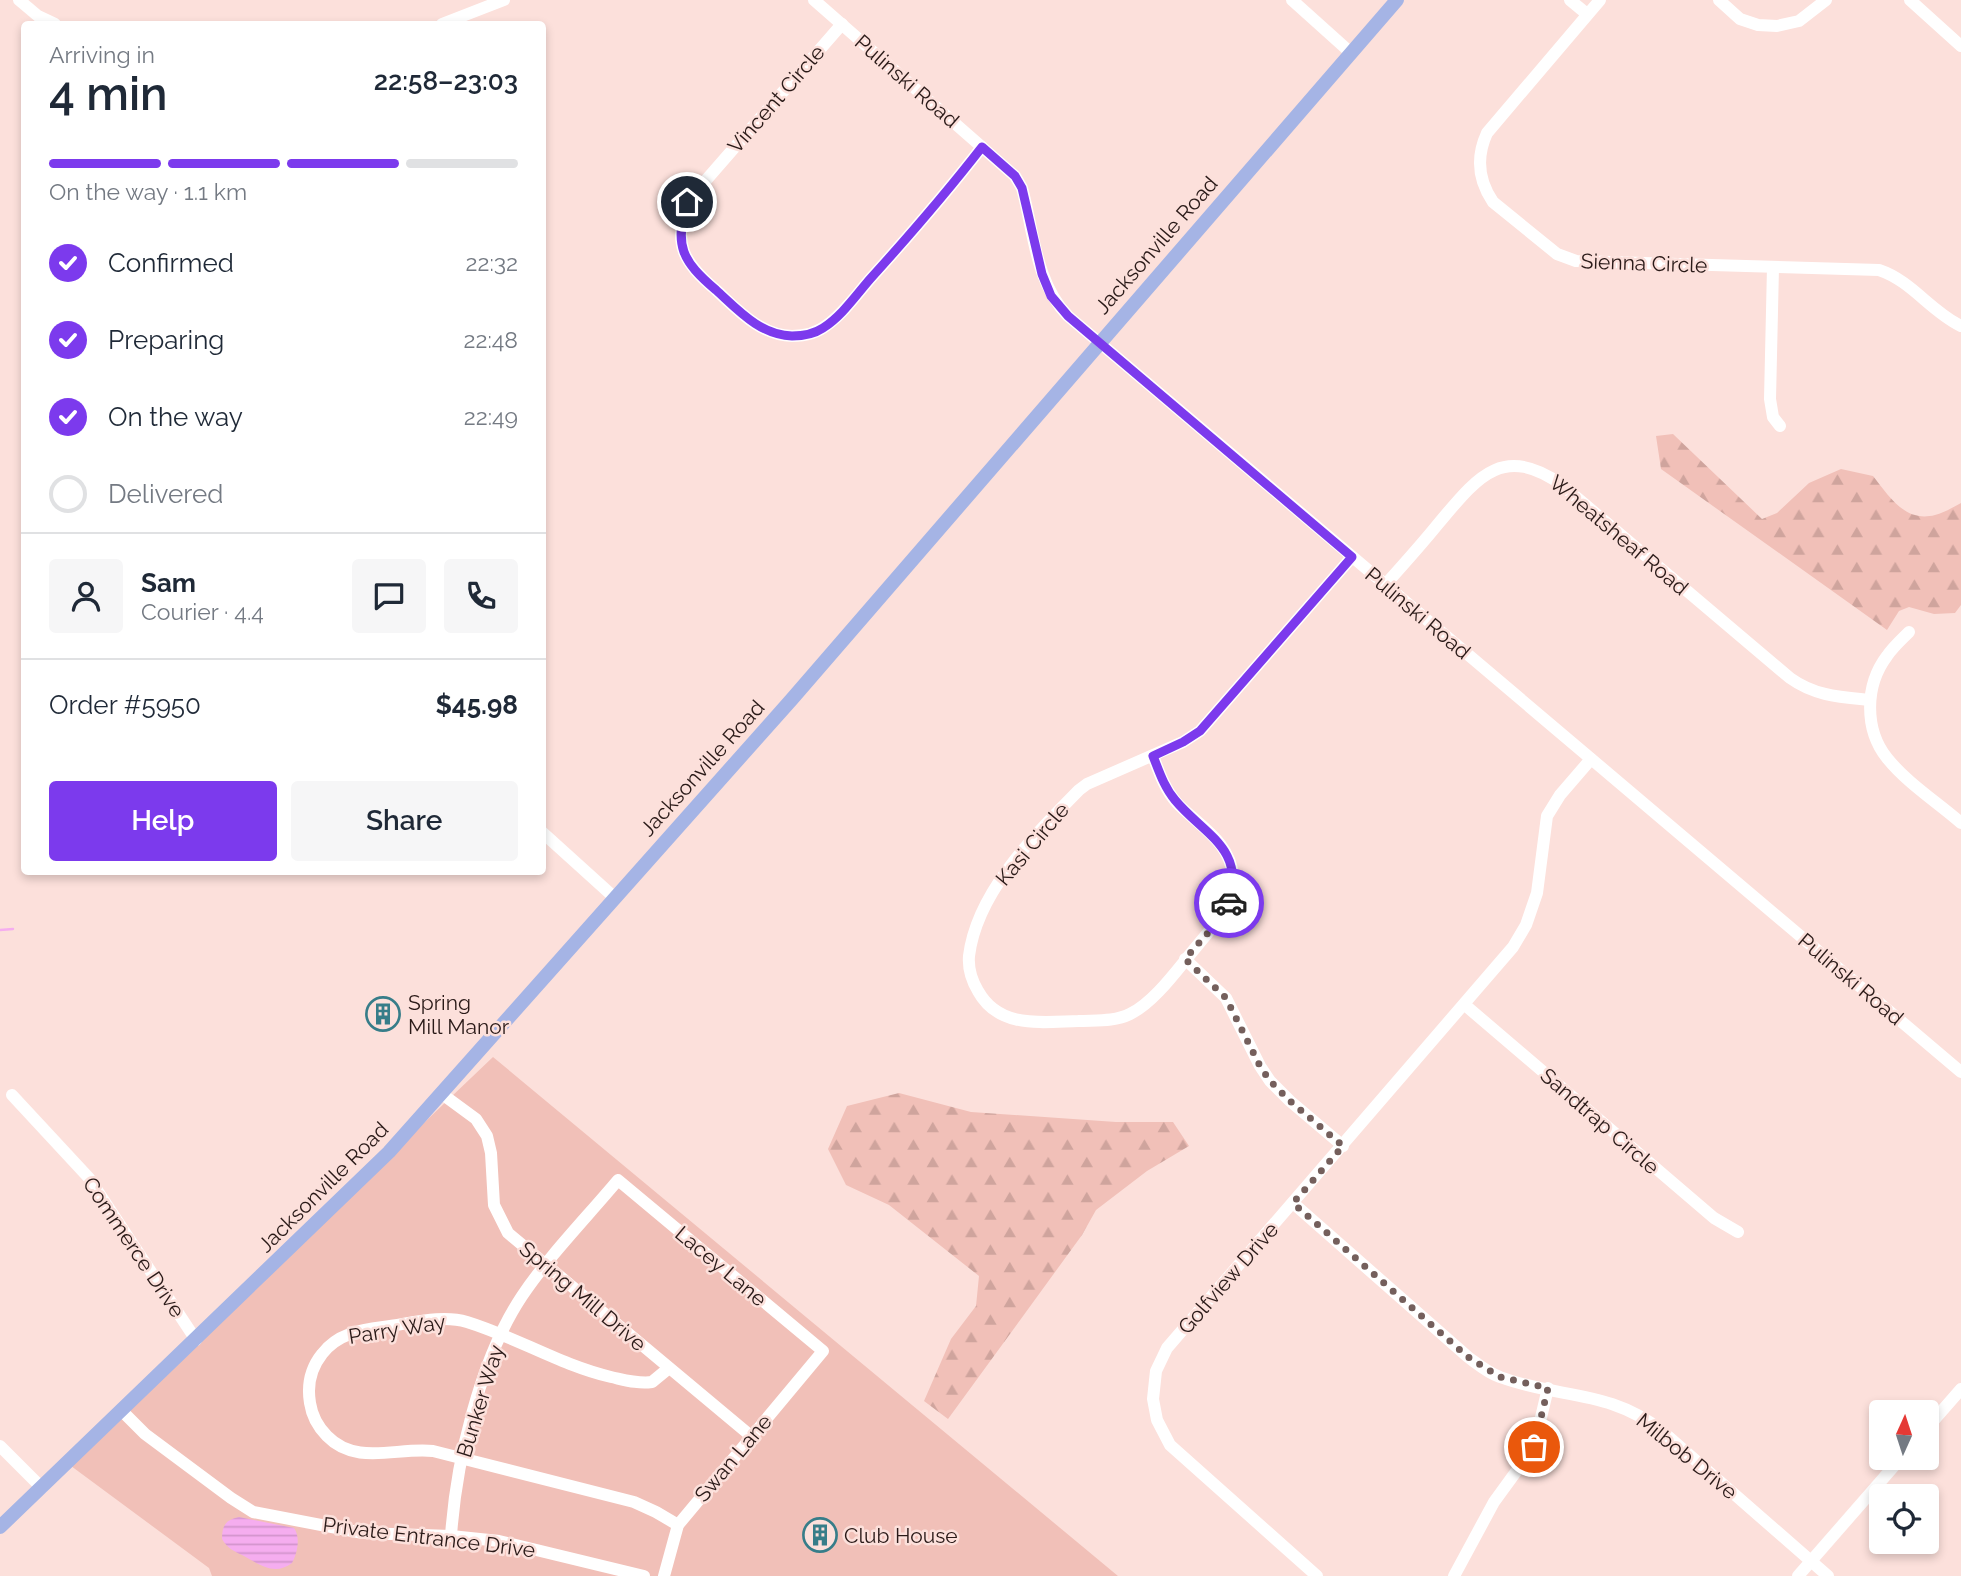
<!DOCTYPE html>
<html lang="en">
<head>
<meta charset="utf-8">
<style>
	:root { --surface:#fff; --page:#f6f6f7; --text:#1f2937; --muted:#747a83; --line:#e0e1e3; --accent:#7c3aed }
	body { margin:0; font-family:Raleway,sans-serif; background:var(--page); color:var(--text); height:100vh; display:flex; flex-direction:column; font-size:26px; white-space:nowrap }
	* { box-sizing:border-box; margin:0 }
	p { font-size:23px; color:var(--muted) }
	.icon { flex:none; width:38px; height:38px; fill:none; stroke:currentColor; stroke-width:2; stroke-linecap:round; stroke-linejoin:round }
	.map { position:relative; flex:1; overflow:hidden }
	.side { position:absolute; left:21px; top:21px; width:525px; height:854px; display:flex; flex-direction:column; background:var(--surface); border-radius:7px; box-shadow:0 4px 10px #0003 }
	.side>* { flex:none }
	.needle { width:46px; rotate:3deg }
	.controls { position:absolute; left:1869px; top:1400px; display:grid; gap:14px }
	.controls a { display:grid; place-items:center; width:70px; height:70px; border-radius:7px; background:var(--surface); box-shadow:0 4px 10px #0003; font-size:35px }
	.pin { position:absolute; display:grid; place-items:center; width:60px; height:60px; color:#fff; margin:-30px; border:4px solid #fff; border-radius:50%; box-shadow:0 2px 7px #0007 }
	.courier { position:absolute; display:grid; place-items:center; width:70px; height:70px; margin:-35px; border:5px solid #7c3aed; border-radius:50%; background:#fff; color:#222; box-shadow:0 2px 9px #0007 }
	.summary em { font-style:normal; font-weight:600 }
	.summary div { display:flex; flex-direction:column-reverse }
	.summary { display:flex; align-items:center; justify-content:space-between; height:119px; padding:0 28px }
	h1 { font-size:46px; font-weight:600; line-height:52px }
	.bar { display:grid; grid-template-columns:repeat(4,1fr); gap:10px 7px; align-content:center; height:84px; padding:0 28px }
	.bar i { height:9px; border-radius:5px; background:var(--line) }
	.bar .active { background:var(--accent) }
	.bar p { grid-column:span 4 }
	.line { display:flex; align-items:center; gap:18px; padding:0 28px; border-top:2px solid var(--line) }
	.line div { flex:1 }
	.round { display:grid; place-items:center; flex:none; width:74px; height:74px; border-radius:7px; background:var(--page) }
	ol { padding:0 28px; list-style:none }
	li { display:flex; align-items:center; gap:21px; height:77px }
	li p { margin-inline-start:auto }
	li .icon { padding:7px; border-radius:50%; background:var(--accent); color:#fff; stroke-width:4 }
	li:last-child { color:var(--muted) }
	li i { width:38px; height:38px; border:4px solid var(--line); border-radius:50% }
	.cta { display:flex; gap:14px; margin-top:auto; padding:14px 28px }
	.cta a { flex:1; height:80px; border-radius:7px; background:var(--accent); color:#fff; font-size:28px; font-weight:600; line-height:80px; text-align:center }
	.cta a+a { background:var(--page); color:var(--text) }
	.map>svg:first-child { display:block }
	.green { fill:#f1c0b8 }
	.forest { fill:url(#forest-firs) }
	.water { fill:url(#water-rules) }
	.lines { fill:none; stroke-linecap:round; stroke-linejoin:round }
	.stream { stroke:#f5adef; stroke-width:2.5 }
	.minor { stroke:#fff; stroke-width:12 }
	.major { stroke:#a5b4e5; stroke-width:14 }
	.done { stroke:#745f5c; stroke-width:7; stroke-dasharray:0 12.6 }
	.route { stroke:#7c3aed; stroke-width:9 }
	.labels { text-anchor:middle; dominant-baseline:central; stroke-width:5; stroke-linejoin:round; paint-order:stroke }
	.street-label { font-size:21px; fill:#2a1a18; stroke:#fce0db }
	.poi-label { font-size:21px; fill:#2a1a18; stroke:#fce0db; text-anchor:start }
</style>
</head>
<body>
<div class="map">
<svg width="1961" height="1576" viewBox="0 0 1961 1576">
	<defs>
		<pattern id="forest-firs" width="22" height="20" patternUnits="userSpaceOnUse" patternTransform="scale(1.75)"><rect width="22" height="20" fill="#f1c0b8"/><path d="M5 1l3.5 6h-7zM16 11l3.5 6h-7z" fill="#cfa49d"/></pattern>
		<pattern id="water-rules" width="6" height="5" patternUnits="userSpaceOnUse" patternTransform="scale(1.75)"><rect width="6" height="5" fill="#f5adef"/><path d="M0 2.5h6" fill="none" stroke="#d294cc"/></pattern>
	</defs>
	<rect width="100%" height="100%" fill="#fce0db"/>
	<path class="green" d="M493,1057L1118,1576H212L209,1568L67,1463Z"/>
	<g class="forest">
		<path d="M1673,434L1762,519L1777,513L1809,483L1841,469L1873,476C1889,496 1905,523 1935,515C1944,513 1953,507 1961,503V605L1955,613L1934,614L1909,607L1899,611L1887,630L1661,469L1656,436Z"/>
		<path d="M899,1093L971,1112L1116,1122H1173L1189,1146L1147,1171L1096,1210L1082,1235L948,1419L924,1401L951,1339L976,1306L979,1276L889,1205L846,1185L828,1149L847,1106Z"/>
	</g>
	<path class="water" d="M239,1517L294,1528C301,1538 297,1554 292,1563C275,1576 260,1565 244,1556C234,1551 228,1549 222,1539C222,1526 225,1520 239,1517Z"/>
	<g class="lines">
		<path class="stream" d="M0,930L13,929"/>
		<g class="minor">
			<path d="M19,0L38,16L55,24"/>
			<path d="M814,0L1015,176L1022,188C1034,232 1035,282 1068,316L1961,1072"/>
			<path d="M1292,0L1351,53"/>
			<path d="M1570,0L1587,14"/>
			<path d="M1600,0L1487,133C1476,157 1478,180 1493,202L1557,254L1576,261L1879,270C1912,281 1930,311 1961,326"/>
			<path d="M1719,0L1740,19L1758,25L1777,26L1799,21L1826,0"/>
			<path d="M1910,0L1961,46"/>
			<path d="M442,24L504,0"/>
			<path d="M842,24L687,202C673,245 683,262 716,290C738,310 760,335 792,336C805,336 817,333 827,325C844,313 857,294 871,278C909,236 947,192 982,147"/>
			<path d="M1773,267L1770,399L1773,417L1780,426"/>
			<path d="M1385,585C1403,565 1421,545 1438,524C1476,479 1502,442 1562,485L1790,678C1815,696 1840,697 1870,700"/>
			<path d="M1909,632C1901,640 1893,647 1887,656C1865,685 1864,729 1887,758C1907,783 1937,802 1961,823"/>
			<path d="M1153,756C1159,772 1165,790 1177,803C1199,826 1231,842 1233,877C1234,906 1214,925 1197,946C1179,967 1155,1002 1130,1014C1114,1022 1096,1020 1078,1021C1041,1022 999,1029 978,991C972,981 968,968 969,956C977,891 1036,834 1079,790L1087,784L1183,742L1200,731L1352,557"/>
			<path d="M542,832L615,898"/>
			<path d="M1185,959L1226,998L1260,1066L1270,1081L1290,1101L1343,1146"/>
			<path d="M1465,1005L1714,1218L1738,1232"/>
			<path d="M442,1094L476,1119L487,1136L491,1153L494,1205L508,1233L751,1436"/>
			<path d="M12,1095L89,1178L196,1340"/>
			<path d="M1293,1203L1468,1357C1479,1365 1488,1373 1500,1377C1559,1399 1609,1389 1662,1431L1828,1576"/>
			<path d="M669,1368L652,1382C638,1384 625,1380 611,1377C560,1365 516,1337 467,1322C441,1314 409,1324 383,1327C360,1330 337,1334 322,1354C310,1369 307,1385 310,1403C312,1416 318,1427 327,1436C356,1466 397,1447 433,1451L634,1502L656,1512L678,1525"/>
			<path d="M122,1411L145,1434L231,1498L253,1512L363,1533L451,1536L499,1541L644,1576"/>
			<path d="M1927,1428L1961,1389"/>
			<path d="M0,1446L42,1488"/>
			<path d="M451,1536C456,1462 480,1359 522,1296C548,1257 587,1217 618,1180L823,1351L678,1525L664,1576"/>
			<path d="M1317,1576L1170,1445L1157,1420L1153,1399L1156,1371L1167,1348L1513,947L1526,925L1537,893L1547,816L1560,795L1591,759"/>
			<path d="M1454,1576L1494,1502L1534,1447L1548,1388"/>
			<path d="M1798,1576L1901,1458"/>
		</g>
		<path class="major" d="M0,1527L389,1152L792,699L1397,0"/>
	</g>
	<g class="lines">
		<path class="done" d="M1229,903L1220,919L1185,959L1226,998L1260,1066L1270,1081L1290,1101L1343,1146L1293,1203L1468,1357L1500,1377L1548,1388L1534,1447"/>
		<path class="route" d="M687,202C674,246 682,261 716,290C738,310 760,335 792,336C802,336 814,334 823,328C842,316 856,295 871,278C909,236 947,192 982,147L1015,176L1022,188L1042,274L1051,296L1068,316L1352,557L1200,731L1183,742L1153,756C1159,771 1164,787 1175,800C1203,834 1246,848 1229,903"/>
	</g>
	<defs>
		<g id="building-ring" transform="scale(1.75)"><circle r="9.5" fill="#fce0db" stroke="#377d89" stroke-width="1.5"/><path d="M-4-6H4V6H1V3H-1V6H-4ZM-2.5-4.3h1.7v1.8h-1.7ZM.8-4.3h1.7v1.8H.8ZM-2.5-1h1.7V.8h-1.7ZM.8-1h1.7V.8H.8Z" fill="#377d89"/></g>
	</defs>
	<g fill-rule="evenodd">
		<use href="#building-ring" x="383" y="1014"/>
		<use href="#building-ring" x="820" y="1535"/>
	</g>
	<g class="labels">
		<g class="street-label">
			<text transform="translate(907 81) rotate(41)">Pulinski Road</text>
			<text transform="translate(776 99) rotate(-49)">Vincent Circle</text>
			<text transform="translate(1156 245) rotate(-49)">Jacksonville Road</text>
			<text transform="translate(1644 263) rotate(2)">Sienna Circle</text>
			<text transform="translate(1619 535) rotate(40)">Wheatsheaf Road</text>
			<text transform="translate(1418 613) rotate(40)">Pulinski Road</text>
			<text transform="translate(702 768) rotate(-48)">Jacksonville Road</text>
			<text transform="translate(1032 844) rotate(-50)">Kasi Circle</text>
			<text transform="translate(1851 979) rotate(40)">Pulinski Road</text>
			<text transform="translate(1600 1121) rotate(41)">Sandtrap Circle</text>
			<text transform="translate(323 1187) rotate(-45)">Jacksonville Road</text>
			<text transform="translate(134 1247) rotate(56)">Commerce Drive</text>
			<text transform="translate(721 1266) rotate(40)">Lacey Lane</text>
			<text transform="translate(1228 1278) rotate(-49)">Golfview Drive</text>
			<text transform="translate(583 1296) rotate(40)">Spring Mill Drive</text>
			<text transform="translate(397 1329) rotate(-9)">Parry Way</text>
			<text transform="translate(480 1401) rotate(-73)">Bunker Way</text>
			<text transform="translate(1687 1456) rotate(39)">Milbob Drive</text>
			<text transform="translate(733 1458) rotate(-50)">Swan Lane</text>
			<text transform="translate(429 1537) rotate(7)">Private Entrance Drive</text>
		</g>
		<g class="poi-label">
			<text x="408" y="1002">Spring<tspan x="408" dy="24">Mill Manor</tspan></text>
			<text x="844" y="1535">Club House</text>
		</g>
	</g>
</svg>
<div class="controls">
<a><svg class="needle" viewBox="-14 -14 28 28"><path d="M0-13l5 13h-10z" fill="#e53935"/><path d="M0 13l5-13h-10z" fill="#747a83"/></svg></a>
<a><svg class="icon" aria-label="locate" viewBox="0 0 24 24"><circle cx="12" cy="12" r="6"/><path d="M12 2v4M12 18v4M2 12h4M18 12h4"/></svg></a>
</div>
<div class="pin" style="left:1534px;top:1447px;background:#ea580c"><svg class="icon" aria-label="bag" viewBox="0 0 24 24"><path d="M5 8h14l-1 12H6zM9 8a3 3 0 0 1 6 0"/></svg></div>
<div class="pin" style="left:687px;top:202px;background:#1f2937"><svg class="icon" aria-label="home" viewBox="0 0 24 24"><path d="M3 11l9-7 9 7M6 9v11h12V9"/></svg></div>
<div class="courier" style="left:1229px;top:903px"><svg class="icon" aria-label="car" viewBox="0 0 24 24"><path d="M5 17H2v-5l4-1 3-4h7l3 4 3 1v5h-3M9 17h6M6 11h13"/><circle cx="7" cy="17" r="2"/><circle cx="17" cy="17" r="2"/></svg></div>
<section class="side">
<div class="summary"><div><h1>4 min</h1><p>Arriving in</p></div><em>22:58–23:03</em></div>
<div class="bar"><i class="active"></i><i class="active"></i><i class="active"></i><i></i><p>On the way · 1.1 km</p></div>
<ol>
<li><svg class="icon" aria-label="check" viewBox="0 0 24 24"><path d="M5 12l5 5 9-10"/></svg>Confirmed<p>22:32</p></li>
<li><svg class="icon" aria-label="check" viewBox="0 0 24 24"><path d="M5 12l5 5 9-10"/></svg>Preparing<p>22:48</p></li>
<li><svg class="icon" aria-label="check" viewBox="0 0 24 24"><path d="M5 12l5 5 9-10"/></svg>On the way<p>22:49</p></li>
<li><i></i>Delivered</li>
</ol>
<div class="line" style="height:126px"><a class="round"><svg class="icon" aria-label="person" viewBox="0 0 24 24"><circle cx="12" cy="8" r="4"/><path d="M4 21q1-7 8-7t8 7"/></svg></a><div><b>Sam</b><p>Courier · 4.4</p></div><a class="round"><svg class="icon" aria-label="chat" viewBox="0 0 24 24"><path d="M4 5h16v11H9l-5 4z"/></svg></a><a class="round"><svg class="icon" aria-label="phone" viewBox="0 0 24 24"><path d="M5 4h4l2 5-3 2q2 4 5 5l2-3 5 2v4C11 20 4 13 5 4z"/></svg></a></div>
<div class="line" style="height:91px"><div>Order #5950</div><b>$45.98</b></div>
<div class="cta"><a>Help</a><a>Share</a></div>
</section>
</div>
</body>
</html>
